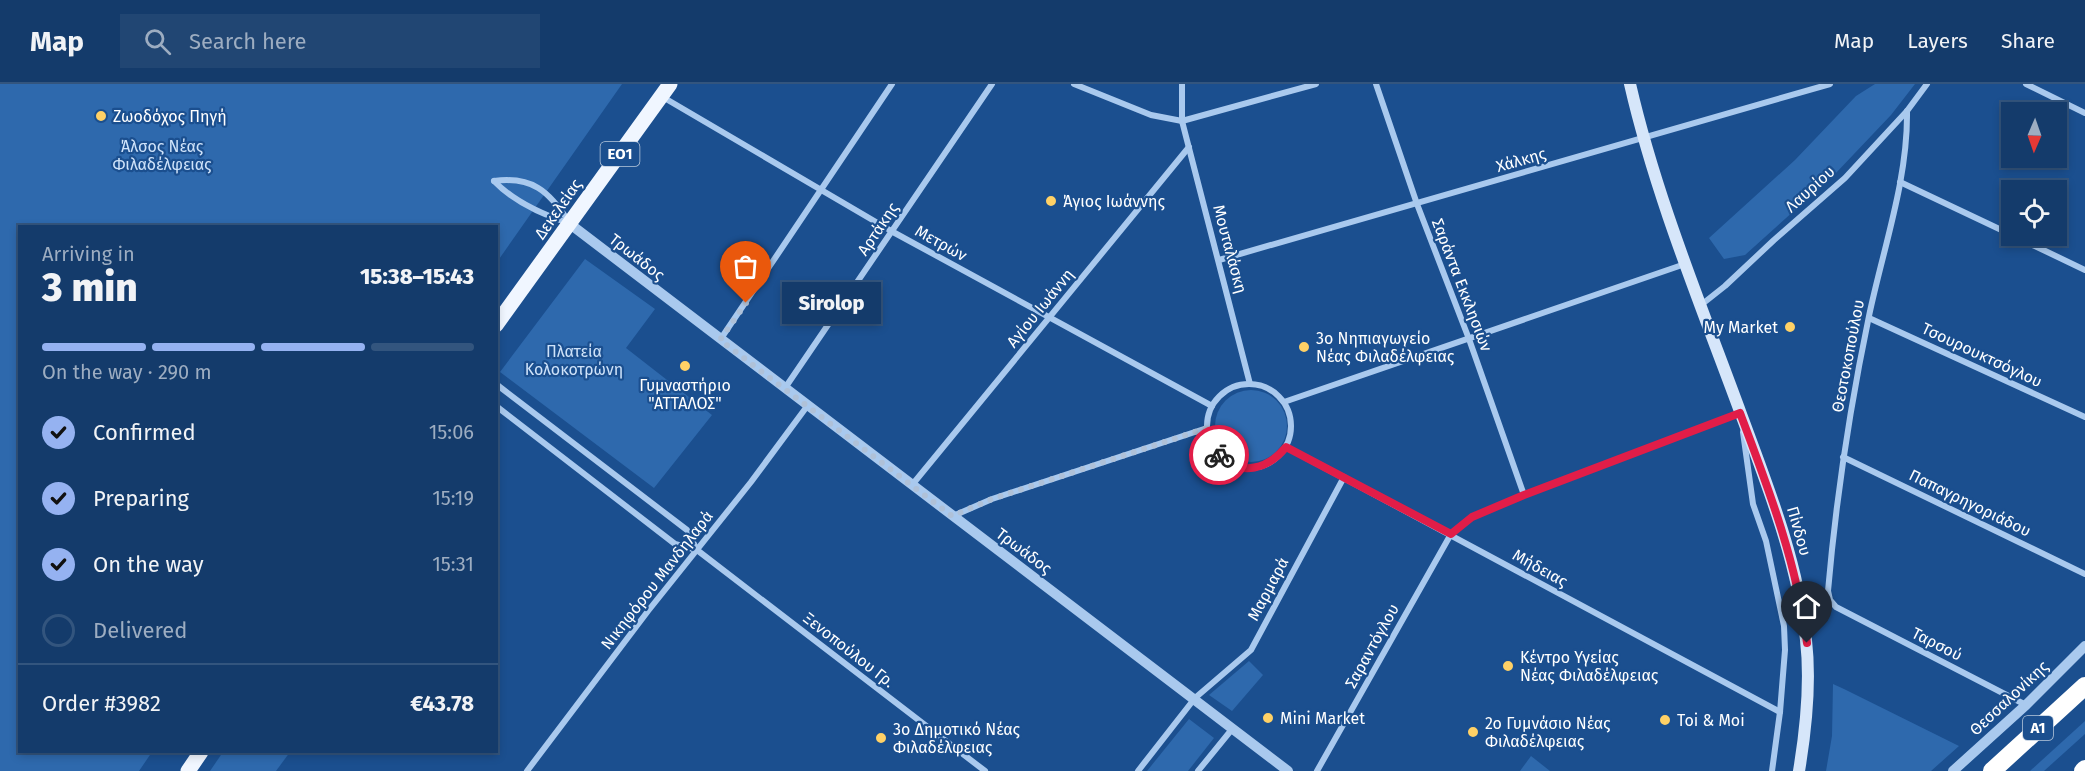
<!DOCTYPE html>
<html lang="en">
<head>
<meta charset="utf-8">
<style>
	:root { --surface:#143b6b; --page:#214673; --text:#f1f3f6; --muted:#9dadc1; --line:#33557e; --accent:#95b2f1 }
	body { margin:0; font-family:"Fira Sans",sans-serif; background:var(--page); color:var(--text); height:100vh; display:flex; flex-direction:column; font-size:22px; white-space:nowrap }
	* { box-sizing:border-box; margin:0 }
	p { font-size:20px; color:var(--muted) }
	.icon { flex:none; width:33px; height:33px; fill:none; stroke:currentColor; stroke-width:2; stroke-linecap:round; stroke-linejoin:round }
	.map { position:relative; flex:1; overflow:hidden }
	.panel { position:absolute; left:18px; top:141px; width:480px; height:528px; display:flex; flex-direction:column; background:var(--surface); border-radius:0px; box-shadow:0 3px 9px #0003,0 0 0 2px var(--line) }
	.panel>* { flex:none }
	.needle { width:39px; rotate:182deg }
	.tools { position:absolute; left:2001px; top:18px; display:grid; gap:12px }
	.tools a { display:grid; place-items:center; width:66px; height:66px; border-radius:0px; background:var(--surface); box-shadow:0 3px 9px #0003,0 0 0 2px var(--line); font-size:30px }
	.pin { position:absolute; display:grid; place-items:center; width:51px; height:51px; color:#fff; margin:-62px -26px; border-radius:50% 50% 50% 0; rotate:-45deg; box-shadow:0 0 6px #0007 }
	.pin .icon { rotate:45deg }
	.courier { position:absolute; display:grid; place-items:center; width:60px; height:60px; margin:-30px; border:4px solid #e11d48; border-radius:50%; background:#fff; color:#222; box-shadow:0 2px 8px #0007 }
	.bubble { position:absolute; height:42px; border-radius:0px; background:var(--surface); box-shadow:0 3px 9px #0003,0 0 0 2px var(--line); font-size:20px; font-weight:800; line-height:42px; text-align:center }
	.overview em { font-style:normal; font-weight:800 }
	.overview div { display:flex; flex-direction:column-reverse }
	.overview { display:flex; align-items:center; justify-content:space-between; height:102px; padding:0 24px }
	h1 { font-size:39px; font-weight:800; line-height:45px }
	.bar { display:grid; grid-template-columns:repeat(4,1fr); gap:9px 6px; align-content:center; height:72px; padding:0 24px }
	.bar i { height:8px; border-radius:4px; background:var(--line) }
	.bar .on { background:var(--accent) }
	.bar p { grid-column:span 4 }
	.line { display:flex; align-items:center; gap:15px; padding:0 24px; border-top:2px solid var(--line) }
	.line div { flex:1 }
	ol { padding:0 24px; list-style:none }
	li { display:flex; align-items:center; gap:18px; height:66px }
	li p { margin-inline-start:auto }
	li .icon { padding:6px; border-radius:50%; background:var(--accent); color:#111; stroke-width:4 }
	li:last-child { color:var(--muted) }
	li i { width:33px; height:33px; border:3px solid var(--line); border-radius:50% }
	header { display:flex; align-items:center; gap:36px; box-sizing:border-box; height:84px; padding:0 30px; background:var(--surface); border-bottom:2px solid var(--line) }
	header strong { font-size:28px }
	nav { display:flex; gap:33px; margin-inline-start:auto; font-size:21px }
	.search { width:420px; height:54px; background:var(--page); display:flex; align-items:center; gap:15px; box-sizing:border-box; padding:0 21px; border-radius:0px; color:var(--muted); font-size:22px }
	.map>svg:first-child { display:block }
	.green { fill:#2e69ad }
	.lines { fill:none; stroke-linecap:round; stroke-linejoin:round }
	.minor { stroke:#a9c9ee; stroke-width:6 }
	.tertiary { stroke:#a9c9ee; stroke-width:10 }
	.secondary { stroke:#d6e6fa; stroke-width:12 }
	.primary { stroke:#f0f6ff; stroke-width:15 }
	.motorway { stroke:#fff; stroke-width:18 }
	.done { stroke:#afc1d8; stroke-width:6; stroke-dasharray:0 10.8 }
	.route { stroke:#e11d48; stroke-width:8 }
	.poi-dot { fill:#ffd166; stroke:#1b4f8f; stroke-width:2 }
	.labels { text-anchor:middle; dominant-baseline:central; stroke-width:4.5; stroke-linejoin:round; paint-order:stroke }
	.shield { fill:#1b4f8f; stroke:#bbcadd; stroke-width:1.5 }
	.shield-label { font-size:15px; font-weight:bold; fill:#fff }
	.poi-label { font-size:16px; fill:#fff; stroke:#1b4f8f; text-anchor:start }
	.park-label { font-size:16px; fill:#cfe3fa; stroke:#1b4f8f }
	.street-label { font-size:16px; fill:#fff; stroke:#1b4f8f }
</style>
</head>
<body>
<header>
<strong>Map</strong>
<div class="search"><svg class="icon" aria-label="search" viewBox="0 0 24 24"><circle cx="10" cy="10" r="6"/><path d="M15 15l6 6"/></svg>Search here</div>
<nav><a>Map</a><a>Layers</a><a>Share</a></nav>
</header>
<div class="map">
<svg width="2085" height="687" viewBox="0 0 2085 687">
	<rect width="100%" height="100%" fill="#1b4f8f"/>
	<g class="green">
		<path d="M0,0H622L497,178L496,142H20V668H152L139,687H0Z"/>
		<path d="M1875,0H1915L1891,31L1835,90L1745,171L1724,175L1709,154L1795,76L1856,12Z"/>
		<path d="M585,175L655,225L626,264L712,331L654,404L500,288Z"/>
		<circle cx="1251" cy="342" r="36"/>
		<path d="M1249,577L1263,591L1232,627L1209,611Z"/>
		<path d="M1833,600L1844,605L1959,662L1931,687H1826L1832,652Z"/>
		<path d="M1189,635L1214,654L1188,687H1147Z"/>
		<path d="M2085,637V650L2044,687H2030Z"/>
		<path d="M223,668H290L276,687H210Z"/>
		<path d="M1531,672L1550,687H1520Z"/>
	</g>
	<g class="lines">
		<g class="minor">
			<path d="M1074,0L1151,31L1182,37L1316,0"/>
			<path d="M1182,0V37L1250,300"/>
			<path d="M1376,0L1417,120L1469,255L1524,411"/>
			<path d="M2026,0L2085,29"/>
			<path d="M661,12L893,148L1212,322"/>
			<path d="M1907,27C1908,96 1883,165 1869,232C1850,323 1836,415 1828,507L1830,516L1836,523L2026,621"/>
			<path d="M494,97C532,92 549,107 569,138"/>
			<path d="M494,97C514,118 541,130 568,139"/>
			<path d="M1900,98L2012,151"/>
			<path d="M2014,152L2085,186"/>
			<path d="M1219,176L1830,0"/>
			<path d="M1701,221L1725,202L1774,156L1845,94L1907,27L1927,0"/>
			<path d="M1869,234L2085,333"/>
			<path d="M720,256L892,0"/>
			<circle cx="1249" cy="342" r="42"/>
			<path d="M496,300L687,446L697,466"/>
			<path d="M785,304L992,0"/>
			<path d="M1284,318L1685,180"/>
			<path d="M496,322L675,460L697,466L985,687"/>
			<path d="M1743,348L1753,420L1766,457L1784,542L1785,566L1780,628L1772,687"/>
			<path d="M1286,363L1780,628"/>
			<path d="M1843,373L2085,490"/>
			<path d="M912,401L1189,63"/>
			<path d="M953,432L992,415L1207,344"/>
			<path d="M527,687L648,527L751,398L808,321"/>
			<path d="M1138,687L1195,614L1251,566L1344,393"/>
			<path d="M1198,687L1233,644"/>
			<path d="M1317,687L1451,450L1472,433L1524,411L1740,329"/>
		</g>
		<g class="tertiary">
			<path d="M570,140L1288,687"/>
			<path d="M1953,687L2026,621L2085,562"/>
		</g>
		<path class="secondary" d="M1630,0C1656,113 1701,221 1741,330C1768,403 1798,478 1806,556C1811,599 1806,645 1799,687"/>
		<g class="primary">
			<path d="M496,241L670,0"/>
			<path d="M188,687L201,668"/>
		</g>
		<g class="motorway">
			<path d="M1992,687L2085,602"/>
			<path d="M2083,687L2085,685"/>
		</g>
	</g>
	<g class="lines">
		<path class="done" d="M746,219L720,256L952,432L992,415L1207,344L1209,356L1219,371"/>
		<path class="route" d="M1219,371C1241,394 1269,384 1286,363L1451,450L1472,433L1524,411L1740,329C1768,403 1797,479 1807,559"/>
	</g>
	<g class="poi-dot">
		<circle cx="101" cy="32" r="6"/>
		<circle cx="1051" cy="117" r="6"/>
		<circle cx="1790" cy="243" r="6"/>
		<circle cx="1304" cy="263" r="6"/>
		<circle cx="685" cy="282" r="6"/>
		<circle cx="1508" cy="582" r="6"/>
		<circle cx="1268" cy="634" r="6"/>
		<circle cx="1665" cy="636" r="6"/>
		<circle cx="1473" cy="648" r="6"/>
		<circle cx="881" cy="654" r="6"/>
	</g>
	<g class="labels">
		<g class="shield">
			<rect x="600.5" y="58" width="39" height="24" rx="4.5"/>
			<rect x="2023" y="632" width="30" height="24" rx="4.5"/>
		</g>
		<g class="shield-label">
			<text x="620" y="70">ΕΟ1</text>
			<text x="2038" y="644">Α1</text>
		</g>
		<g class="poi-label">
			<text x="113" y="32">Ζωοδόχος Πηγή</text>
			<text x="1063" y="117">Άγιος Ιωάννης</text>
			<text x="1778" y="243" text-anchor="end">My Market</text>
			<text x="1316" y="254">3ο Νηπιαγωγείο<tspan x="1316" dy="18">Νέας Φιλαδέλφειας</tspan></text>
			<text x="685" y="301" text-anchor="middle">Γυμναστήριο<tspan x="685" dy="18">"ΑΤΤΑΛΟΣ"</tspan></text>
			<text x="1520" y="573">Κέντρο Υγείας<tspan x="1520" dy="18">Νέας Φιλαδέλφειας</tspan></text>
			<text x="1280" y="634">Mini Market</text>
			<text x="1677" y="636">Toi &amp; Moi</text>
			<text x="1485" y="639">2ο Γυμνάσιο Νέας<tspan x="1485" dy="18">Φιλαδέλφειας</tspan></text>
			<text x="893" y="645">3ο Δημοτικό Νέας<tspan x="893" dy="18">Φιλαδέλφειας</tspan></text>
		</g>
		<g class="park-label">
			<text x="162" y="62">Άλσος Νέας<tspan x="162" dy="18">Φιλαδέλφειας</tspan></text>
			<text x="574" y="267">Πλατεία<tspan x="574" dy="18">Κολοκοτρώνη</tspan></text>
		</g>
		<g class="street-label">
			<text transform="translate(1521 76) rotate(-16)">Χάλκης</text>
			<text transform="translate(1810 105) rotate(-42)">Λαυρίου</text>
			<text transform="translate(558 125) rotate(-55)">Δεκελείας</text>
			<text transform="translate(878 145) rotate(-56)">Αρτάκης</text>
			<text transform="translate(941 159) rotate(29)">Μετρών</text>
			<text transform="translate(1230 165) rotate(75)">Μουταλάσκη</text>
			<text transform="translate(637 173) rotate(38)">Τρωάδος</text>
			<text transform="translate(1462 201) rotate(69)">Σαράντα Εκκλησιών</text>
			<text transform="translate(1040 224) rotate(-51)">Αγίου Ιωάννη</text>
			<text transform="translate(1982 271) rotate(25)">Τσουρουκτσόγλου</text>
			<text transform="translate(1848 272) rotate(-79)">Θεοτοκοπούλου</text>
			<text transform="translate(1970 419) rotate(26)">Παπαγρηγοριάδου</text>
			<text transform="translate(1799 447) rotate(74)">Πίνδου</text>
			<text transform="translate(1024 467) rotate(37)">Τρωάδος</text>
			<text transform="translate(1540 484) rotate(29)">Μήδειας</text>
			<text transform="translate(657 496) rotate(-52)">Νικηφόρου Μανδηλαρά</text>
			<text transform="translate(1268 505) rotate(-62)">Μαρμαρά</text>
			<text transform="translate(1937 560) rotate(27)">Ταρσού</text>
			<text transform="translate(1372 562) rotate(-61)">Σαραντόγλου</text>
			<text transform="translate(849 566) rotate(38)">Ξενoπούλου Γρ.</text>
			<text transform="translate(2009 614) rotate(-43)">Θεσσαλονίκης</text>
		</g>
	</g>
</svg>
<div class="tools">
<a><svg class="needle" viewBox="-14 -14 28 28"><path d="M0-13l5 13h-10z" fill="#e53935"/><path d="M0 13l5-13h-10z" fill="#9dadc1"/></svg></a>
<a><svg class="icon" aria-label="locate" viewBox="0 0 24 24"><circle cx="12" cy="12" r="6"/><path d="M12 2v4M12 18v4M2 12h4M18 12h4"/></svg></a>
</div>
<div class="pin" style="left:746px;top:219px;background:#ea580c"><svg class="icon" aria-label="bag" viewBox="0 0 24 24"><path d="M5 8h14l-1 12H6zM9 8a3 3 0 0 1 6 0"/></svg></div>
<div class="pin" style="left:1807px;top:559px;background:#1f2937"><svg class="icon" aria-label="home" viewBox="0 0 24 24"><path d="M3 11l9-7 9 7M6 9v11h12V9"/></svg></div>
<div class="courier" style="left:1219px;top:371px"><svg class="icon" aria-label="bike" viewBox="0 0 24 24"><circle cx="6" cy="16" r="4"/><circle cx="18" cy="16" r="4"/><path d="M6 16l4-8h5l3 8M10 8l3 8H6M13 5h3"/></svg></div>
<div class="bubble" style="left:782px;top:198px;width:99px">Sirolop</div>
<section class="panel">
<div class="overview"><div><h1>3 min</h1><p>Arriving in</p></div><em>15:38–15:43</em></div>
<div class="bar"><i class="on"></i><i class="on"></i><i class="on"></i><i></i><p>On the way · 290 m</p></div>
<ol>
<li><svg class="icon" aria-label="check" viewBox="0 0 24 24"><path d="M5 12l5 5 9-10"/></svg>Confirmed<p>15:06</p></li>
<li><svg class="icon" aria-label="check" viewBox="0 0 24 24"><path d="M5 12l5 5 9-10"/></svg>Preparing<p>15:19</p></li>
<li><svg class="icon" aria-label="check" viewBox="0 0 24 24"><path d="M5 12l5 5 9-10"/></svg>On the way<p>15:31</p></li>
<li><i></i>Delivered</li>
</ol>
<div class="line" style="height:78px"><div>Order #3982</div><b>€43.78</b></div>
</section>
</div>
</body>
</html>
